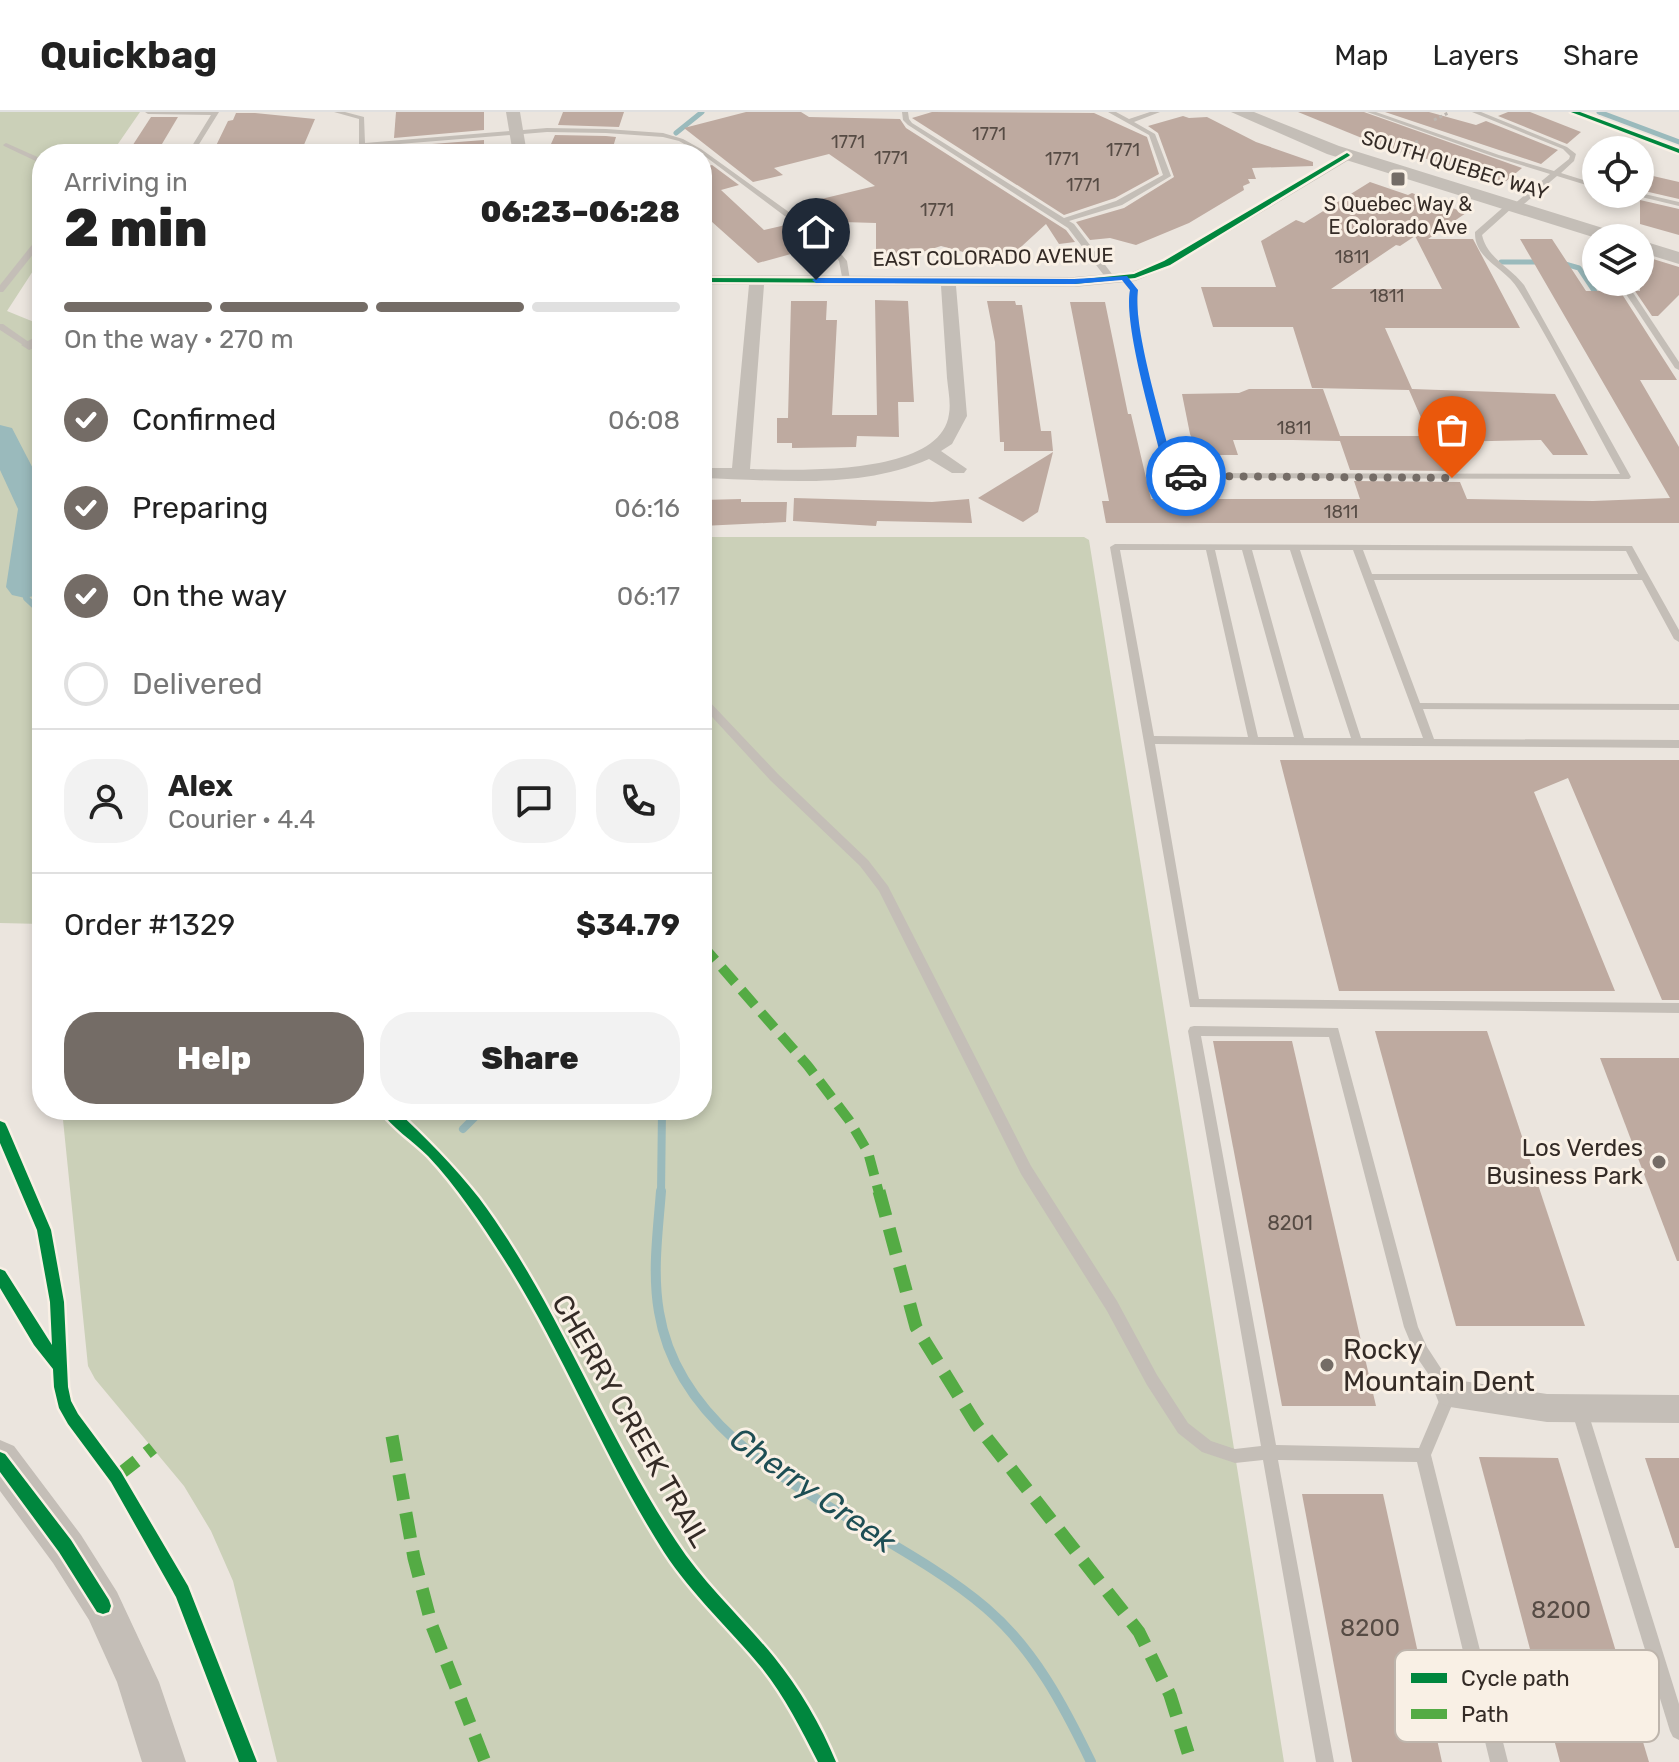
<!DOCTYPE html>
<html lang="en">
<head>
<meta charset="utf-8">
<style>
	:root { --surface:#fff; --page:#f2f2f2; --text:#222; --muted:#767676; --line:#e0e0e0; --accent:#746c66 }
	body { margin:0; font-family:Rubik,sans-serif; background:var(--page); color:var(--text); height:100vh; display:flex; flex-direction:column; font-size:30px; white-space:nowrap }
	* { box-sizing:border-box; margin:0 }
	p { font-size:26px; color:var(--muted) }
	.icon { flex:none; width:44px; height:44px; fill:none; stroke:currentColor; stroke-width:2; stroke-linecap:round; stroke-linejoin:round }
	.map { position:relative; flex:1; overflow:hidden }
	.panel { position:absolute; left:32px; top:32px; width:680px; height:976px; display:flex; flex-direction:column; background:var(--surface); border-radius:32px; box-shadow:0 4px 12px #0003 }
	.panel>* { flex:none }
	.buttons { position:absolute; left:1582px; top:24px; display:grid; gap:16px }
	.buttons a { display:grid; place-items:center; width:72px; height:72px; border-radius:50%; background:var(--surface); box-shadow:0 4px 12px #0003; font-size:40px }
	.pin { position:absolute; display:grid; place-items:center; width:68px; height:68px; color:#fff; margin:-82px -34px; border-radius:50% 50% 50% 0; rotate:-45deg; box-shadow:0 0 8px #0007 }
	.pin .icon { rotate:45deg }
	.courier { position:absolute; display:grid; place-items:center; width:80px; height:80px; margin:-40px; border:6px solid #1a73e8; border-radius:50%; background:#fff; color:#222; box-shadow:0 2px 10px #0007 }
	.head em { font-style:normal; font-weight:800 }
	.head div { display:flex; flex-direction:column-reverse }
	.head { display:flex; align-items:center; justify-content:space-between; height:136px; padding:0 32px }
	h1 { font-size:52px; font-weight:800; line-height:60px }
	.bar { display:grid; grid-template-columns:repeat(4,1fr); gap:12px 8px; align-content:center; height:96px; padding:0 32px }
	.bar i { height:10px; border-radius:6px; background:var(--line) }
	.bar .active { background:var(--accent) }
	.bar p { grid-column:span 4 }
	.line { display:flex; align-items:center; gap:20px; padding:0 32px; border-top:2px solid var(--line) }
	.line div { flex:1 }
	.round { display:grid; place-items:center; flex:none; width:84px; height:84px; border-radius:32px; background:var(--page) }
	ol { padding:0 32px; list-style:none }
	li { display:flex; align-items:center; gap:24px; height:88px }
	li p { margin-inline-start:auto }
	li .icon { padding:8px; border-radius:50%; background:var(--accent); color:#fff; stroke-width:4 }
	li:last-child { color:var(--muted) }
	li i { width:44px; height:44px; border:4px solid var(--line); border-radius:50% }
	.action { display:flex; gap:16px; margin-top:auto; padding:16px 32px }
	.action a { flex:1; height:92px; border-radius:32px; background:var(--accent); color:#fff; font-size:32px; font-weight:800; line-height:92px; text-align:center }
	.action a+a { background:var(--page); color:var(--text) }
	header { display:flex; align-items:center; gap:48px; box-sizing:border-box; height:112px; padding:0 40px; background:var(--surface); border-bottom:2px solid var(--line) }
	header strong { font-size:38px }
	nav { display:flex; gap:44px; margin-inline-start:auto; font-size:28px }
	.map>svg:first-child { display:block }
	.green { fill:#cbd0b8 }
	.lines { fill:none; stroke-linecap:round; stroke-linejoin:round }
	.stream-far3 { stroke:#9ababc; stroke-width:5 }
	.stream-far2 { stroke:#9ababc; stroke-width:6 }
	.stream-far1 { stroke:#9ababc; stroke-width:8 }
	.stream { stroke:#9ababc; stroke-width:10 }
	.river { fill:#9ababc; fill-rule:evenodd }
	.building { fill:#beaaa0; fill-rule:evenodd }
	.path { stroke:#bcb6b0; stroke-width:3; stroke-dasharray:3 3; stroke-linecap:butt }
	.service { fill:#c4beb7; fill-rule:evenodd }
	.minor { fill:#c4beb7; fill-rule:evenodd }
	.tertiary { fill:#c4beb7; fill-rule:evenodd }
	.quiet-far1 { stroke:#54ab44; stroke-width:10; stroke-dasharray:20 10; stroke-linecap:butt }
	.quiet { stroke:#54ab44; stroke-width:13; stroke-dasharray:26 13; stroke-linecap:butt }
	.cycleway-casing { stroke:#f9f0e5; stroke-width:5 }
	.cycleway { fill:#00873e; fill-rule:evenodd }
	.route { fill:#1a73e8 }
	.done { stroke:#746c66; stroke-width:8; stroke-dasharray:0 14.4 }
	.poi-dot { fill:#746c66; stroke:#f9f0e5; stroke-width:3 }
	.labels { text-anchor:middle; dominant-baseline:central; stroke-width:6; stroke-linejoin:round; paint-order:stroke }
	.far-number-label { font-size:18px; fill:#564b44 }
	.far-street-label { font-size:20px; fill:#342b26; stroke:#f9f0e5 }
	.far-poi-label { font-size:20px; fill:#342b26; stroke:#f9f0e5 }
	.number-label { font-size:20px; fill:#564b44 }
	.poi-label { font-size:24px; fill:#342b26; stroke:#f9f0e5; text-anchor:end }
	.near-number-label { font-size:24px; fill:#564b44 }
	.near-poi-label { font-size:28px; fill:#342b26; stroke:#f9f0e5; text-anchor:start }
	.near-street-label { font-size:28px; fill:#342b26; stroke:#f9f0e5 }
	.near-water-label { font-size:32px; font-style:italic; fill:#1d4e54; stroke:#f9f0e5 }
	.key { fill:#f9f0e5; stroke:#beb5ac; stroke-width:2 }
	.key-label { font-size:22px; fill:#342b26 }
</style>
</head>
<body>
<header>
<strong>Quickbag</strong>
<nav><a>Map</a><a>Layers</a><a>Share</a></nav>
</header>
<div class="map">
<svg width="1679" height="1650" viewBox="0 0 1679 1650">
	<rect width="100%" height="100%" fill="#ebe5de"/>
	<g class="green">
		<path d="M0,0H140L111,42H42V145L7,199L34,210V215L42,218V812L0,811Z"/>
		<path d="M702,425H1084L1089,428L1284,1650H277L233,1469L211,1419L184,1374L95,1267L88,1254L62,998H702Z"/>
	</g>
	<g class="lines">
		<g class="stream-far3">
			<path d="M1599,0L1679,30"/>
			<path d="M676,21L702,0"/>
			<path d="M1501,150H1544"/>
			<path d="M1558,150L1579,156L1599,186"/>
		</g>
		<g class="stream-far2">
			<path d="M36,397L42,398"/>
			<path d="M25,475L26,486L42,501"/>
		</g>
		<g class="stream-far1">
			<path d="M463,1017L482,998"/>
			<path d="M661,1081L662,998"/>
		</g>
		<path class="stream" d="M661,1079C658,1119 652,1160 659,1200C684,1353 883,1407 986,1496C1034,1537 1064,1594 1091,1650"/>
		<path class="river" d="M0,313L12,316L42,374V477L38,483L25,486L12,483L6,475L18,397L0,358Z"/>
	</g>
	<g class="building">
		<path d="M396,0H484V18L394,26Z"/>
		<path d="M563,0H624L619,15L558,13Z"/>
		<path d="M746,0H801L809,5L900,7L906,16L1066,118L1075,130L1059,132L1046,112L1011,144L990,143L986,146L941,134L891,150L876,139V111L843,110L841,137L805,108L824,103L809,90L875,74L829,42L774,56L783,63L753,70L684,16Z"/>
		<path d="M932,0L1094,1L1147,25L1159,62L1115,86L1064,103L912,6Z"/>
		<path d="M1298,0H1364L1522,56L1505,70L1379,33Z"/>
		<path d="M1385,0H1429L1476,13L1486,9L1558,38L1541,52Z"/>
		<path d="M1508,0H1530L1581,20L1567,32L1498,4Z"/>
		<path d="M236,1H255L315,7L300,42H212L228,9L233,8Z"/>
		<path d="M1183,4L1189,6L1207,5L1256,30L1313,50V54L1252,56L1256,67H1248L1250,71L1243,74L1244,78L1189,111L1136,133L1110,126L1090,128L1076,110L1124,96L1174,65L1158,21L1148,14Z"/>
		<path d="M151,5H178L156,42H127Z"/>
		<path d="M555,23L606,24L616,25L611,42H565L568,32H551Z"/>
		<path d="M484,28V42H393V35Z"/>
		<path d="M712,53L739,73L721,78L764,118L790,112L827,141L810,146L802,139L758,151L702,101V56Z"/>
		<path d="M1640,61L1679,70V87L1640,78Z"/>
		<path d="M1370,70L1408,83L1412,81L1466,101L1428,127H1473L1520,216H1385L1412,277L1555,282L1588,343H1553L1541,328L1444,330L1455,359L1350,358L1340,329L1293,328H1233L1238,343H1199L1190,322L1182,282L1239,281L1249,277H1323L1340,324H1429L1409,278L1312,276L1293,215H1213L1201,175H1276L1261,129L1296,108L1304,111ZM1415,124L1442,177H1331L1396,133L1400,134Z"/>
		<path d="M1640,88L1679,97V123L1640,112Z"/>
		<path d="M1520,127H1552L1586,179H1620L1677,268H1640L1679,335V411H1106L1102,389H1109L1070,190H1105L1128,302H1131L1151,387H1360L1354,369L1460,370L1467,387L1593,389L1670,386Z"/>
		<path d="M1640,143L1679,155V183L1658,204H1652L1635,179H1640Z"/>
		<path d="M875,188L908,189L914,290H898L899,325L857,324L856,335L792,336V331H777V306H788L791,189H827L826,208H837L832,303H877Z"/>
		<path d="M987,189H1015L1016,193H1022L1041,319H1051L1053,339H1004V330H1000L995,230Z"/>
		<path d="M1053,340L1038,400L1023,410L978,386Z"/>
		<path d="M794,386L932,390L969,387L972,411L877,409L876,414L793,409Z"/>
		<path d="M741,387V390H787L786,410L702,414V388Z"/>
		<path d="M1280,648H1679V888H1662L1568,666L1534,680L1615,879H1339Z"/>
		<path d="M1375,919H1487L1585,1214H1456Z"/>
		<path d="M1213,929H1292L1376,1294H1282Z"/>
		<path d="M1600,946H1679V1149H1677Z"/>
		<path d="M1479,1345L1558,1346L1649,1650H1560Z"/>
		<path d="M1645,1346H1679V1436H1675Z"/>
		<path d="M1302,1382H1383L1442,1650H1352Z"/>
	</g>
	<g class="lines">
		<g class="path">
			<path d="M1434,8L1450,0"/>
			<path d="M1400,40L1418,29"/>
		</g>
		<g class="service">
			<path d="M145,0H219L193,42H187L211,3L148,2Z"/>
			<path d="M334,0H345L364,5L365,31L547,16L606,17L663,21L683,27L701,37L832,131L847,149L850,168L843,170L839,149L826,135L702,42L679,29L663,25L606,21L547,20L362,35L336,42H325L359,32V7Z"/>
			<path d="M902,0H908L909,7L912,11L1064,106L1116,89L1163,63L1149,23L1108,0H1116L1129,7L1150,0H1160L1134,10L1155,22L1171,64L1122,93L1069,109L1074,112L1115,166V170H1109L1068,116L908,13L903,8Z"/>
			<path d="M1367,0H1376L1499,43L1554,59L1569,47L1570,44L1563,37L1472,0H1481L1567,35L1576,42L1574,49L1561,61L1596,72V76L1557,64L1518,97L1512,96L1482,123C1487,146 1510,155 1524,173L1631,365L1629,367L1168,366L1136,241L1129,194L1130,178L1120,166L1124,164L1138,178C1134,236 1160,305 1175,361L1620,362C1586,301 1555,237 1518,177C1506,156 1474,148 1475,120L1507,92L1513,93L1550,62L1495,45Z"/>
			<path d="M6,31L42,47V52L4,34L3,33Z"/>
			<path d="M1640,81L1679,90V94L1629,82Z"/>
			<path d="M39,124H42V131L3,180H0V173Z"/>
			<path d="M1618,170H1626L1679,250V258L1675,256Z"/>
			<path d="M0,212H3L33,233L26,235L0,218Z"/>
			<path d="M1115,432L1632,434L1679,518V530L1674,527L1642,468H1374L1420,591L1679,592V598L1423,597L1434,627L1679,628V636L1155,632L1199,887L1679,891V901L1190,895L1110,435ZM1120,438H1206L1248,625L1154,624ZM1215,438H1242L1294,625H1258ZM1252,438H1290L1351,626H1304ZM1300,438H1353L1423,626H1361ZM1363,438L1626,439L1638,462H1372Z"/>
			<path d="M702,585L706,586L778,662L868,748L888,774L1031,1054L1117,1189L1157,1263L1188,1311L1211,1329L1235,1337L1261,1334L1188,919L1190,915L1194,914L1338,916L1418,1215L1427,1235L1457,1281L1431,1343L1508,1650H1490L1417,1350L1278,1348L1334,1650H1316L1263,1348L1235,1351L1202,1340L1178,1321L1147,1273L1107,1199L1021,1062L879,779L860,754L770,668L702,594ZM1201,924L1329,925L1404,1215L1416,1244L1442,1282L1419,1336L1276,1333Z"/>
			<path d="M1579,1290L1584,1292L1587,1297L1679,1592V1628L1673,1625L1670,1619L1571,1297L1574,1292Z"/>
		</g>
		<g class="minor">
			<path d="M506,0H520L527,42H513Z"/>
			<path d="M1347,39L1354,43L1352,46L1172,154L1135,169L1074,175L956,174L967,304L952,332L941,339L967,357L964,361H952L929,347C860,378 776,368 702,366V356H732L749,173H702V163L1074,165L1132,160L1162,148ZM764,173L941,174C943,204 945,235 947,266C948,277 951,291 949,302C941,365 796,358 750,357Z"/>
			<path d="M42,221V233L29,238L21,233Z"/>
			<path d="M1450,1267L1547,1282L1679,1283V1311L1547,1310L1450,1295L1439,1291L1435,1281L1439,1271Z"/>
		</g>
		<g class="tertiary">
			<path d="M1231,0H1254L1339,34L1622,122L1624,126H1596L1327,42Z"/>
			<path d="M1640,128L1679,140V152L1640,140Z"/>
			<path d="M0,1328L14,1334L81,1423L117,1480L159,1570L186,1650H142L117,1570L89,1508L53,1451L0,1379Z"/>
		</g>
		<path class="quiet-far1" d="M702,833L808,954L849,1008L868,1040L879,1081"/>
		<g class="quiet">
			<path d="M879,1079L916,1215L976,1312L1139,1520L1170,1583L1191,1650"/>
			<path d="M392,1324L414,1446L432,1514L485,1650"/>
			<path d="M116,1365L153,1336"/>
		</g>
		<g class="cycleway-casing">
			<g id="cycleway">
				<path d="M1571,0H1580L1679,37V41Z"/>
				<path d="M1347,41L1350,43L1349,44L1170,153L1135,166L1074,172L702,170V166L1074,168L1134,162L1164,149Z"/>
				<path d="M380,998H396C426,1026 454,1054 479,1086C558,1192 603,1319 676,1429C704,1472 742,1506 774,1545C799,1576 821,1613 836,1650H818C801,1617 785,1585 762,1556C730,1517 692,1483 664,1440C604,1346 564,1241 504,1147C481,1111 457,1075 428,1044C413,1029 392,1016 380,998Z"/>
				<path d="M0,1009L5,1011L7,1015L51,1118L64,1190L68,1275L71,1289L78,1302L121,1360L188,1474L257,1650H239L176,1485L111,1370L68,1312L59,1296L54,1275L53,1257L34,1233L0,1176V1157L5,1159L52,1233L50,1190L37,1118L0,1031Z"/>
				<path d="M0,1340L5,1342L71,1428L109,1488L111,1494L109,1500L103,1502L97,1500L59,1440L0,1360Z"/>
			</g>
		</g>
		<use href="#cycleway" class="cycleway"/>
	</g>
	<path class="route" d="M1127,164L1138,178C1132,215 1165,319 1175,361L1189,362V366L1171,367L1166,364C1156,322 1123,215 1130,178L1122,168L1074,172L816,171L812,168L816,166L1074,167Z"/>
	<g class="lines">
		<path class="done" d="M1186,364L1452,366"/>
	</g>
	<g class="poi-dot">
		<rect x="1390" y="59" width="16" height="16" rx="4"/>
		<circle cx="1659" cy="1050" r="8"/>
		<circle cx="1327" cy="1253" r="8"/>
	</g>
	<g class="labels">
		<g class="far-number-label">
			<text x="989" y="22">1771</text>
			<text x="848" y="30">1771</text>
			<text x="1123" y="38">1771</text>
			<text x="891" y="46">1771</text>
			<text x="1062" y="47">1771</text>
			<text x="1083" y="73">1771</text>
			<text x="937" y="98">1771</text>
			<text x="1352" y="145">1811</text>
			<text x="1387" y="184">1811</text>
			<text x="1294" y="316">1811</text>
			<text x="1341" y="400">1811</text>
		</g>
		<g class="far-street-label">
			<text transform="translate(1455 53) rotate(17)">SOUTH QUEBEC WAY</text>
			<text transform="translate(993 145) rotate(-1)">EAST COLORADO AVENUE</text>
		</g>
		<g class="far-poi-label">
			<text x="1398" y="92">S Quebec Way &amp;<tspan x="1398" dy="23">E Colorado Ave</tspan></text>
		</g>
		<g class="number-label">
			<text x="1290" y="1111">8201</text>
		</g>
		<g class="poi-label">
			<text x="1643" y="1036">Los Verdes<tspan x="1643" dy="28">Business Park</tspan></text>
		</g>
		<g class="near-number-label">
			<text x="1561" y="1498">8200</text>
			<text x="1370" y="1516">8200</text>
		</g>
		<g class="near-poi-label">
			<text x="1343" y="1237">Rocky<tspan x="1343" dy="32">Mountain Dent</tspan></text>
		</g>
		<g class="near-street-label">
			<text transform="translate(631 1309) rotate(60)">CHERRY CREEK TRAIL</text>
		</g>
		<g class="near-water-label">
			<text transform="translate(813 1378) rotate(35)">Cherry Creek</text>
		</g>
	</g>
	<rect x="1395" y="1538" width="264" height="92" rx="12" class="key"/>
	<rect x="1411" y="1561" width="36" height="10" fill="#00873e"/>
	<rect x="1411" y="1597" width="36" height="10" fill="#54ab44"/>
	<g class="key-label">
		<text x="1461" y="1574">Cycle path</text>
		<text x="1461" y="1610">Path</text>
	</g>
</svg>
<div class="buttons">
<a><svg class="icon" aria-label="locate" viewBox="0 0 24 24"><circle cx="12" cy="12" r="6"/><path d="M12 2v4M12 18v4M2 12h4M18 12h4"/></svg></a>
<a><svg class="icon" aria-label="layers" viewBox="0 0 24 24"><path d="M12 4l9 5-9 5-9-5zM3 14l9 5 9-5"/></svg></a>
</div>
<div class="pin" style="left:1452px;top:366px;background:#ea580c"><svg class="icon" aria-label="bag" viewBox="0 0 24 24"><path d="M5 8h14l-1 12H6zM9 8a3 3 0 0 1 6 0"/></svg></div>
<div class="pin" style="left:816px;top:168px;background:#1f2937"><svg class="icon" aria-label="home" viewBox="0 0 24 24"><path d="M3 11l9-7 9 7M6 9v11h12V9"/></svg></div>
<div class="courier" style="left:1186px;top:364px"><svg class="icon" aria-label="car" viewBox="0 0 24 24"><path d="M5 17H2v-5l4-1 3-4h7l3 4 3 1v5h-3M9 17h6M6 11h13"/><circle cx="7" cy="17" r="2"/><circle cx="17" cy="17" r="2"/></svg></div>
<section class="panel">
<div class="head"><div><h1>2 min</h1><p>Arriving in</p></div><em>06:23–06:28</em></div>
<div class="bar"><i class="active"></i><i class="active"></i><i class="active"></i><i></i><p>On the way · 270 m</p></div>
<ol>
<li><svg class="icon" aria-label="check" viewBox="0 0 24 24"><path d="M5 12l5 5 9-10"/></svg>Confirmed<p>06:08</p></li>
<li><svg class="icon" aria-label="check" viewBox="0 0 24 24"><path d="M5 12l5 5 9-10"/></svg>Preparing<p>06:16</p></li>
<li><svg class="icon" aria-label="check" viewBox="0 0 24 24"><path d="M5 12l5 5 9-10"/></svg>On the way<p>06:17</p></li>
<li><i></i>Delivered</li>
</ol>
<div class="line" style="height:144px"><a class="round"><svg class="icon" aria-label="person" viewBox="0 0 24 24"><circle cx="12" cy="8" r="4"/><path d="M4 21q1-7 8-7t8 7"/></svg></a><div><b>Alex</b><p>Courier · 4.4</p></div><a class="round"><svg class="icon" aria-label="chat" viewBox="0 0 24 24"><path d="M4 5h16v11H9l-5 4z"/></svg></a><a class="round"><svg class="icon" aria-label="phone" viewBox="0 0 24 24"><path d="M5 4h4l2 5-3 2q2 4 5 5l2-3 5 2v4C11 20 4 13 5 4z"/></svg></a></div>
<div class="line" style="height:104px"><div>Order #1329</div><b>$34.79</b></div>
<div class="action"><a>Help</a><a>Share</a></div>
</section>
</div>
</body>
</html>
